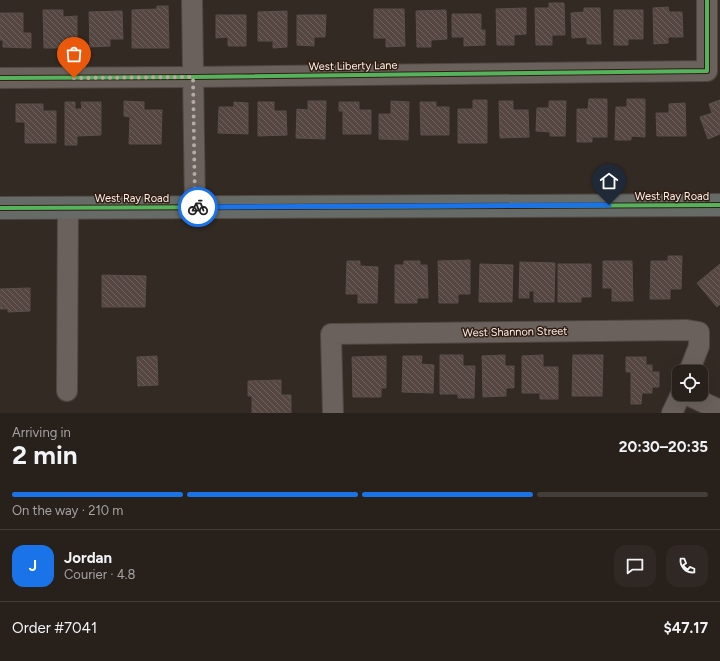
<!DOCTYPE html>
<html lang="en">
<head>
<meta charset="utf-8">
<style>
	:root { --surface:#27201b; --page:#2f2824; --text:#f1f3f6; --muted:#a4a3a3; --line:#433e3a; --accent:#1a73e8 }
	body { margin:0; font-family:Figtree,sans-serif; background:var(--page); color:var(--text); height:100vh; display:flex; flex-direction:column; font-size:15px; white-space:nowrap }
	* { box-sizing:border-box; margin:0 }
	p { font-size:13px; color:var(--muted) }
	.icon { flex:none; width:22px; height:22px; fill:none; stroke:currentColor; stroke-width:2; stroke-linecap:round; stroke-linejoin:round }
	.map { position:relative; height:413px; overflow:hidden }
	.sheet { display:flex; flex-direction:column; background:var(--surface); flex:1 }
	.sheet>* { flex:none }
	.buttons { position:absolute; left:672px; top:365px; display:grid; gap:8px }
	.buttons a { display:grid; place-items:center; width:36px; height:36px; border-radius:8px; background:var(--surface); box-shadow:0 4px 16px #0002,0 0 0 1px var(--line); font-size:20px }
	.pin { position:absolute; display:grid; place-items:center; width:34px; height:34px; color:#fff; margin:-41px -17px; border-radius:50% 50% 50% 0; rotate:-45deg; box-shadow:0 0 4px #0007 }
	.pin .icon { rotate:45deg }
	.courier { position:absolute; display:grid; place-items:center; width:40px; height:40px; margin:-20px; border:3px solid #1a73e8; border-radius:50%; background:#fff; color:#222; box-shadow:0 1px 5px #0007 }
	.head em { font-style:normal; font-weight:700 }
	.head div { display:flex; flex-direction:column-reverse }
	.head { display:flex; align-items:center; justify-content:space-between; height:68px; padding:0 12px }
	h1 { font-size:26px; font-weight:700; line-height:30px }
	.bar { display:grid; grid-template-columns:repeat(4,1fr); gap:6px 4px; align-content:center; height:48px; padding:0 12px }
	.bar i { height:5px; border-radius:3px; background:var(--line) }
	.bar .on { background:var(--accent) }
	.bar p { grid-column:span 4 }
	.line { display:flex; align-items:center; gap:10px; padding:0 12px; border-top:1px solid var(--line) }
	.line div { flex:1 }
	.round { display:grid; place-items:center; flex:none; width:42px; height:42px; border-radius:12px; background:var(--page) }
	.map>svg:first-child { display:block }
	.building { fill:url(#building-back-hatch); stroke:#594f4b }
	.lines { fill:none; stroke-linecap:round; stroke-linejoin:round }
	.minor-casing { stroke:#504742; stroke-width:22 }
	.major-casing { stroke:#504742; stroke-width:24 }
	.minor { stroke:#6a615c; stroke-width:20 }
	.major { stroke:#676b67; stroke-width:22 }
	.cycleway-casing { stroke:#311e13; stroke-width:6 }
	.cycleway { stroke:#56b35d; stroke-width:4 }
	.done { stroke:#b7aaa3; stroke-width:4; stroke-dasharray:0 7.2 }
	.route { stroke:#1a73e8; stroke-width:5 }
	.labels { text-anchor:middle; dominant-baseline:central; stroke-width:3; stroke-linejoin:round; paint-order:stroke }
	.street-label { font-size:11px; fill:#fdefe8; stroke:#311e13 }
</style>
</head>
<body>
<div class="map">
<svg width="720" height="413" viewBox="0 0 720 413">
	<defs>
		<pattern id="building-back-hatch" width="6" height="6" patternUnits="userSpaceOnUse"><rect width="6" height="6" fill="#564641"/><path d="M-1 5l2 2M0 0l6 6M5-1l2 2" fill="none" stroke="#6f615c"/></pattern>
	</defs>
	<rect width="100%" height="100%" fill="#342a24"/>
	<g class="building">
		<path d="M549,3H564L565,35H552V45H536L535,8H549Z"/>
		<path d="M157,6H168L169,48H132V10L157,9Z"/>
		<path d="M668,7L669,12H682L683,37H668V43L654,44L653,8Z"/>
		<path d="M526,8V34L514,35V45H497L496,9Z"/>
		<path d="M584,8H600L601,44H587V37L572,38L571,13L584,12Z"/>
		<path d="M374,9H404L405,46L386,47V38H374Z"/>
		<path d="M43,10H63V17L77,16V43H63V48H44Z"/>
		<path d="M446,10L447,39L431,40V47H417L416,11Z"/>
		<path d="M614,10H643V39H628V45H614Z"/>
		<path d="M122,11L123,39H110V46L90,47L89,12Z"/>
		<path d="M287,11V47L273,48V41H258V12Z"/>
		<path d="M0,13H23V33H31V48L3,47V40H0Z"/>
		<path d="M452,14H481V30H485V45L464,46V37H452Z"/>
		<path d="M216,15H246V46H228V37L216,38Z"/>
		<path d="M297,15H326L325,37H314V46L297,45Z"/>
		<path d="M589,99H607V137H592V142H577V109H588Z"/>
		<path d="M627,99H645V137L631,136V140H615L616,107H627Z"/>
		<path d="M473,100H487V143H458V109H473Z"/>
		<path d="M720,100V134L708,139L700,117L712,113L709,104Z"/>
		<path d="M124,101L144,102V110H162L161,144H129L130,117L124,116Z"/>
		<path d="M308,101H326L325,139L296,138L297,109L308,110Z"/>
		<path d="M391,101L409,102L408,140L379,139V114H391Z"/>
		<path d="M499,101H513V110H528L529,137L500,138Z"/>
		<path d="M549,101H566L565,136H550V132L536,131L537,108H549Z"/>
		<path d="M65,102H75V109H82L81,102H101V135L77,136V145H65Z"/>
		<path d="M234,102L248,103V134L218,133L219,107H234Z"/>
		<path d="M258,102H274V111H286L287,135L258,136Z"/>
		<path d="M339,102H359V110H371V134H343V111H339Z"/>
		<path d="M420,102H436V107H449V135H421Z"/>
		<path d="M685,103L686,136H657L656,113H669V104Z"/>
		<path d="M16,104H43V111H56V143H25V122H16Z"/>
		<path d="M668,256H682L681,289H670V299H650L651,261H668Z"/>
		<path d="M470,260V294H458V303H439L438,261Z"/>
		<path d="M347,261H360V266L378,267L377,303H358V294H346Z"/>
		<path d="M404,261H420V265H427L428,298H417V303H395V265H404Z"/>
		<path d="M603,261H632L633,301H612V288H603Z"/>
		<path d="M520,262L555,263L554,302H534V291H529V298H519Z"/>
		<path d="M480,264L513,265L512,302H479Z"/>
		<path d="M558,264H591V297H581V302H558Z"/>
		<path d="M720,264V304L717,307L697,283Z"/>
		<path d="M102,275L146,276L145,307H102Z"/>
		<path d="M30,288V311L8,312V309H0V289Z"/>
		<path d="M440,355H463V366H475L474,398H458V394H440Z"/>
		<path d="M505,355V366H514V388H506V396L483,397L482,356Z"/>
		<path d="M543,355V367H558V399H540V393H522V356Z"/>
		<path d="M573,355H603L602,396H572Z"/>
		<path d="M157,356L158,385L138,386L137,357Z"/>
		<path d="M386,356V388H381V397H353L352,357Z"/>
		<path d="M403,356H422L421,364L434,365L433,393L402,392Z"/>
		<path d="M626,357H646V365H652V372H659V387H652V393H642L641,404H631V372H626Z"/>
		<path d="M281,380V395H291V413H252V396H248V381Z"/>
	</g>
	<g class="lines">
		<g class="minor-casing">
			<g id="minor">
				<path d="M192,0L195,207"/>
				<path d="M0,78L193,77L707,71V0"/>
				<path d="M67,391L68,207"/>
				<path d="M685,394L720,410"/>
				<path d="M333,413L331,334L687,330L699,332V346L689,372"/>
				<path d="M672,413L681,394"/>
			</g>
		</g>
		<g class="major-casing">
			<path id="major" d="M0,208L720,205"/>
		</g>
		<use href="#minor" class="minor"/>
		<use href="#major" class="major"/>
		<g class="cycleway-casing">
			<g id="cycleway">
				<path d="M0,78L193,77L707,71V0"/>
				<path d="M0,208L720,205"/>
			</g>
		</g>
		<use href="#cycleway" class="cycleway"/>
	</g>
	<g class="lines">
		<path class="done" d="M74,78L193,77L195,207H198"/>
		<path class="route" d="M198,207L609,205"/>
	</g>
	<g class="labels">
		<g class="street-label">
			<text transform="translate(353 66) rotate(-1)">West Liberty Lane</text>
			<text x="672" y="196">West Ray Road</text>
			<text x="132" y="198">West Ray Road</text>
			<text transform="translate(515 332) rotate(-1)">West Shannon Street</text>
		</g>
	</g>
</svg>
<div class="buttons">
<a><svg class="icon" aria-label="locate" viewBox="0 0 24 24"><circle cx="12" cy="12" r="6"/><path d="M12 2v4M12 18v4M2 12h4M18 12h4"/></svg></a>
</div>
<div class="pin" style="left:74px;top:78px;background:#ea580c"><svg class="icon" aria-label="bag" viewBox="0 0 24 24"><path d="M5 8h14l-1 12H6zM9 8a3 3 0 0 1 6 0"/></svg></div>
<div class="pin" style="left:609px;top:205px;background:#1f2937"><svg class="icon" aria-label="home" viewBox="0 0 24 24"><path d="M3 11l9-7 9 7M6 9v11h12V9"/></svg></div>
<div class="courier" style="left:198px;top:207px"><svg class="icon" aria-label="bike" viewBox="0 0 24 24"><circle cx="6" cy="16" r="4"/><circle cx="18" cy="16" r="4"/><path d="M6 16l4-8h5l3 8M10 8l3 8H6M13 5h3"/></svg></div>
</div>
<section class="sheet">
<div class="head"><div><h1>2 min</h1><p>Arriving in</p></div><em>20:30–20:35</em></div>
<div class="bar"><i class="on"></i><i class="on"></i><i class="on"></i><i></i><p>On the way · 210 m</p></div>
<div class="line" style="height:72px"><b class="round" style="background:var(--accent);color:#fff">J</b><div><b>Jordan</b><p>Courier · 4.8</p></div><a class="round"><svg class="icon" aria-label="chat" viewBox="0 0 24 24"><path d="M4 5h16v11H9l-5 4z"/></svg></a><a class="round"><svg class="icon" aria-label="phone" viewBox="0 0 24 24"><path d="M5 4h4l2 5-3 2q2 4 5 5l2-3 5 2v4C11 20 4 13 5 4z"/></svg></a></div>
<div class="line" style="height:52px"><div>Order #7041</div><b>$47.17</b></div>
</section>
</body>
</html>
